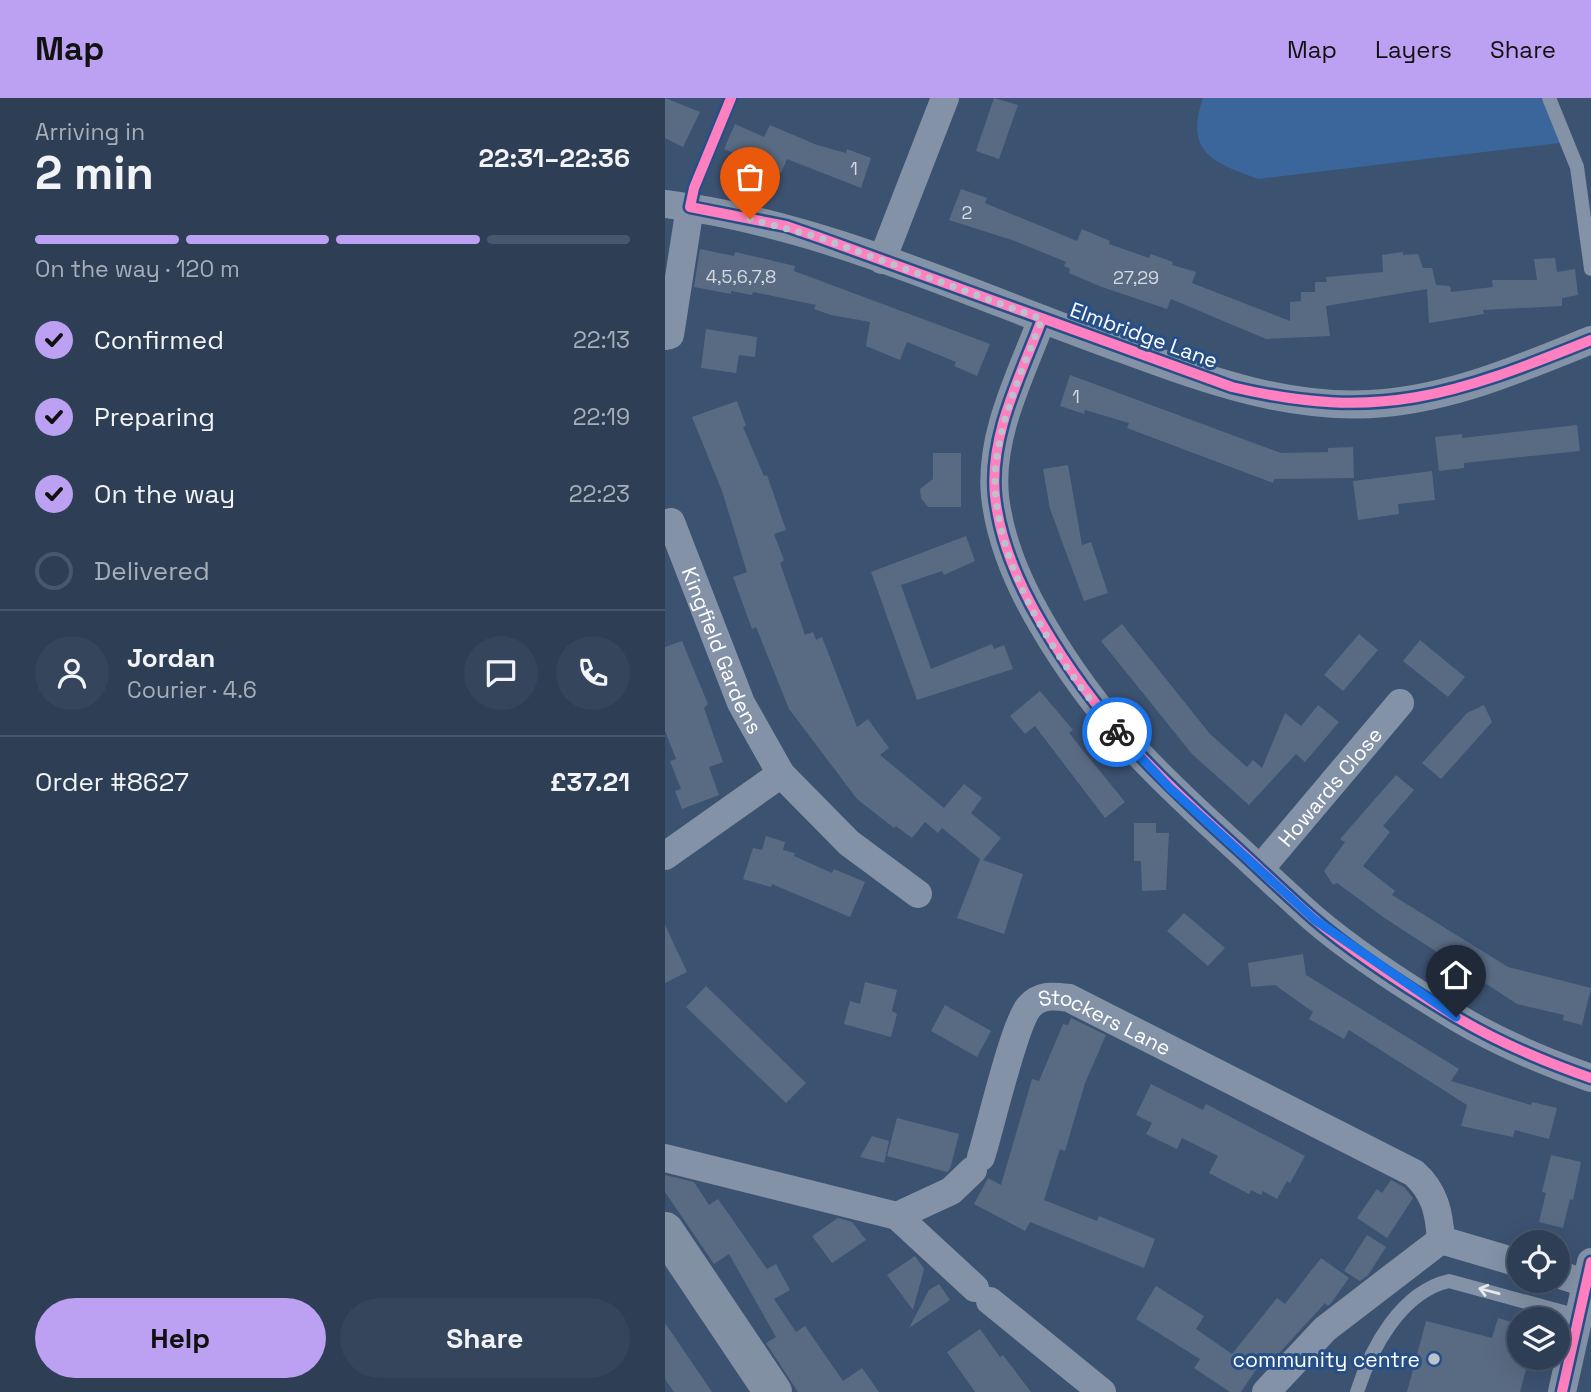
<!DOCTYPE html>
<html lang="en">
<head>
<meta charset="utf-8">
<style>
	:root { --surface:#2d3e55; --page:#35455b; --text:#f1f3f6; --muted:#a7aeb9; --line:#48576c; --accent:#bca0f2 }
	body { margin:0; font-family:"Space Grotesk",sans-serif; background:var(--page); color:var(--text); height:100vh; display:flex; flex-direction:column; font-size:26px; white-space:nowrap }
	* { box-sizing:border-box; margin:0 }
	p { font-size:23px; color:var(--muted) }
	.icon { flex:none; width:38px; height:38px; fill:none; stroke:currentColor; stroke-width:2; stroke-linecap:round; stroke-linejoin:round }
	.map { position:relative; flex:1; overflow:hidden }
	.details { display:flex; flex-direction:column; background:var(--surface); width:665px }
	.details>* { flex:none }
	.fabs { position:absolute; left:842px; top:1132px; display:grid; gap:14px }
	.fabs a { display:grid; place-items:center; width:63px; height:63px; border-radius:50%; background:var(--surface); box-shadow:0 7px 28px #0002,0 0 0 2px var(--line); font-size:35px }
	.pin { position:absolute; display:grid; place-items:center; width:60px; height:60px; color:#fff; margin:-72px -30px; border-radius:50% 50% 50% 0; rotate:-45deg; box-shadow:0 0 7px #0007 }
	.pin .icon { rotate:45deg }
	.courier { position:absolute; display:grid; place-items:center; width:70px; height:70px; margin:-35px; border:5px solid #1a73e8; border-radius:50%; background:#fff; color:#222; box-shadow:0 2px 9px #0007 }
	.summary em { font-style:normal; font-weight:600 }
	.summary div { display:flex; flex-direction:column-reverse }
	.summary { display:flex; align-items:center; justify-content:space-between; height:119px; padding:0 35px }
	h1 { font-size:46px; font-weight:600; line-height:52px }
	.bar { display:grid; grid-template-columns:repeat(4,1fr); gap:10px 7px; align-content:center; height:84px; padding:0 35px }
	.bar i { height:9px; border-radius:5px; background:var(--line) }
	.bar .selected { background:var(--accent) }
	.bar p { grid-column:span 4 }
	.line { display:flex; align-items:center; gap:18px; padding:0 35px; border-top:2px solid var(--line) }
	.line div { flex:1 }
	.round { display:grid; place-items:center; flex:none; width:74px; height:74px; border-radius:37px; background:var(--page) }
	ol { padding:0 35px; list-style:none }
	li { display:flex; align-items:center; gap:21px; height:77px }
	li p { margin-inline-start:auto }
	li .icon { padding:7px; border-radius:50%; background:var(--accent); color:#111; stroke-width:4 }
	li:last-child { color:var(--muted) }
	li i { width:38px; height:38px; border:4px solid var(--line); border-radius:50% }
	.primary-button { display:flex; gap:14px; margin-top:auto; padding:14px 35px }
	.primary-button a { flex:1; height:80px; border-radius:42px; background:var(--accent); color:#111; font-size:28px; font-weight:600; line-height:80px; text-align:center }
	.primary-button a+a { background:var(--page); color:var(--text) }
	header { display:flex; align-items:center; gap:42px; box-sizing:border-box; height:98px; padding:0 35px; background:var(--accent); color:#111 }
	header strong { font-size:33px }
	nav { display:flex; gap:38px; margin-inline-start:auto; font-size:24px }
	main { display:flex; flex:1; min-height:0 }
	.map>svg:first-child { display:block }
	.green { fill:#3b669c }
	.building { fill:#596b83 }
	.lines { fill:none; stroke-linecap:round; stroke-linejoin:round }
	.service { stroke:#8392a6; stroke-width:14 }
	.minor { stroke:#8392a6; stroke-width:28 }
	.primary { stroke:#8290a4; stroke-width:38 }
	.cycleway-casing { stroke:#264f87; stroke-width:15 }
	.cycleway { stroke:#ff80c0; stroke-width:10 }
	.oneway { stroke:#e6e9ed }
	.done { stroke:#bbc2cd; stroke-width:7; stroke-dasharray:0 12.6 }
	.route { stroke:#1a73e8; stroke-width:9 }
	.poi-dot { fill:#bbc2cd; stroke:#264f87; stroke-width:2.5 }
	.labels { text-anchor:middle; dominant-baseline:central; stroke-width:6; stroke-linejoin:round; paint-order:stroke }
	.number-label { font-size:18px; fill:#d6dae0 }
	.street-label { font-size:21px; fill:#fff; stroke:#264f87 }
	.poi-label { font-size:21px; fill:#fff; stroke:#264f87; text-anchor:end }
</style>
</head>
<body>
<header>
<strong>Map</strong>
<nav><a>Map</a><a>Layers</a><a>Share</a></nav>
</header>
<main>
<section class="details">
<div class="summary"><div><h1>2 min</h1><p>Arriving in</p></div><em>22:31–22:36</em></div>
<div class="bar"><i class="selected"></i><i class="selected"></i><i class="selected"></i><i></i><p>On the way · 120 m</p></div>
<ol>
<li><svg class="icon" aria-label="check" viewBox="0 0 24 24"><path d="M5 12l5 5 9-10"/></svg>Confirmed<p>22:13</p></li>
<li><svg class="icon" aria-label="check" viewBox="0 0 24 24"><path d="M5 12l5 5 9-10"/></svg>Preparing<p>22:19</p></li>
<li><svg class="icon" aria-label="check" viewBox="0 0 24 24"><path d="M5 12l5 5 9-10"/></svg>On the way<p>22:23</p></li>
<li><i></i>Delivered</li>
</ol>
<div class="line" style="height:126px"><a class="round"><svg class="icon" aria-label="person" viewBox="0 0 24 24"><circle cx="12" cy="8" r="4"/><path d="M4 21q1-7 8-7t8 7"/></svg></a><div><b>Jordan</b><p>Courier · 4.6</p></div><a class="round"><svg class="icon" aria-label="chat" viewBox="0 0 24 24"><path d="M4 5h16v11H9l-5 4z"/></svg></a><a class="round"><svg class="icon" aria-label="phone" viewBox="0 0 24 24"><path d="M5 4h4l2 5-3 2q2 4 5 5l2-3 5 2v4C11 20 4 13 5 4z"/></svg></a></div>
<div class="line" style="height:91px"><div>Order #8627</div><b>£37.21</b></div>
<div class="primary-button"><a>Help</a><a>Share</a></div>
</section>
<div class="map">
<svg width="926" height="1294" viewBox="0 0 926 1294">
	<rect width="100%" height="100%" fill="#3c5271"/>
	<path class="green" d="M538,0H876L895,45L593,81C548,65 519,54 538,0Z"/>
	<g class="building">
		<path d="M0,0L35,14L18,49L0,40Z"/>
		<path d="M329,0L353,7L334,61L311,53Z"/>
		<path d="M70,26L99,39L105,27L152,47L181,55L182,51L206,60L196,90L122,61L116,75L59,51Z"/>
		<path d="M296,91L322,100L320,105L412,143L417,131L445,143L444,146L484,160L486,156L508,164L507,167L531,174L527,185L625,223V204L636,203V194H650V184H662L661,179L718,174L717,157L738,154V157L753,156L758,170H767L771,187L785,188L786,194L828,189L827,182H872L869,161L890,160L892,174L910,171L913,197L897,200V208L818,212L819,216L764,225L762,191L661,208L665,238L601,241L506,201L502,211L437,189L404,175L405,171L399,168L401,164L350,143L284,122Z"/>
		<path d="M35,151L69,158L70,154L130,168L129,173L325,246L312,278L289,268L291,264L242,244L235,262L201,248L205,224L166,217L149,211L151,207L88,194L87,197L66,193V196L29,189Z"/>
		<path d="M41,231L92,239L90,259L74,257L71,275L36,270Z"/>
		<path d="M405,277L616,355L663,354V350L688,349L689,380L609,381L608,385L462,330L464,325L420,312L419,316L395,308Z"/>
		<path d="M72,303L81,328L78,329L99,378L102,377L121,432L109,436L119,462L115,465L140,537L148,534L151,542L157,539L192,629L203,621L224,650L215,657L279,710L299,686L317,700L306,715L336,740L318,762L358,776L339,836L292,820L315,761L277,730L273,735L260,724L247,740L231,728L229,730L192,701L124,611L91,529L87,531L68,479L82,474L57,393L27,319Z"/>
		<path d="M912,327L915,353L799,365V370L774,373L770,339L797,336V340Z"/>
		<path d="M268,355H296V409H263L256,400L255,391L268,381Z"/>
		<path d="M403,367L417,447L426,444L443,495L419,503L385,411L378,371Z"/>
		<path d="M767,373L770,402L733,406L734,416L693,422L688,383Z"/>
		<path d="M301,438L310,463L279,477L277,473L236,487L266,571L327,546L329,551L339,547L348,571L252,602L206,474Z"/>
		<path d="M457,526L545,636L582,669L588,662L597,670L620,615L636,628L653,607L674,624L640,664L631,656L584,707L527,656L436,543Z"/>
		<path d="M694,536L713,552L678,593L659,577Z"/>
		<path d="M755,542L800,579L783,599L738,563Z"/>
		<path d="M17,543L43,606L39,610L58,664L44,669L54,697L17,711L10,693L16,691L5,663L11,661L0,633V549Z"/>
		<path d="M375,593L408,632L404,635L460,704L440,720L370,628L360,636L345,618Z"/>
		<path d="M819,607L827,624L776,681L757,665L802,615Z"/>
		<path d="M731,677L749,692L718,728L725,734L698,768L730,793L727,797L843,869L926,890L917,927L898,922L899,917L852,906L721,821L672,785L668,787L659,773L680,744L675,741Z"/>
		<path d="M469,725H491V735H504L501,792L477,793L476,763H469Z"/>
		<path d="M101,738L120,744L118,752L130,755L129,758L167,775L169,771L200,784L185,819L107,786L106,789L78,781L88,750L97,752Z"/>
		<path d="M519,815L560,850L543,868L502,833Z"/>
		<path d="M0,827L22,874L0,885Z"/>
		<path d="M638,856L641,877L794,971L786,983L866,1007L867,1004L892,1010L884,1041L850,1032L848,1039L796,1028L802,1007L684,932L679,941L644,921L648,914L610,887L586,889L583,865Z"/>
		<path d="M200,884L232,892L227,913L232,916L226,939L179,926L185,903L195,906Z"/>
		<path d="M41,888L141,985L121,1005L21,909Z"/>
		<path d="M280,907L326,933L312,959L266,933Z"/>
		<path d="M406,920L441,937L420,985L400,1053L395,1051L379,1102L432,1123L434,1118L490,1141L479,1170L365,1124L360,1133L309,1106L323,1080L336,1087L367,981L374,983L398,926L403,927Z"/>
		<path d="M486,986L538,1012L541,1006L640,1058L625,1085L622,1083L612,1101L598,1093L596,1097L586,1092L584,1096L544,1075L553,1058L517,1040L512,1051L481,1036L487,1025L471,1017Z"/>
		<path d="M232,1020L294,1036L285,1071L282,1074L222,1058Z"/>
		<path d="M207,1038L224,1043L219,1065L195,1059Z"/>
		<path d="M886,1057L916,1064L908,1102L905,1101L898,1130L874,1124L881,1095L877,1094Z"/>
		<path d="M0,1077L29,1084L44,1107L53,1101L102,1171L111,1166L125,1192L109,1201L131,1234L140,1228L178,1283L197,1270L214,1294H133L101,1245L111,1239L64,1156L49,1166L0,1094Z"/>
		<path d="M726,1082L739,1089L748,1100L722,1140L692,1120L712,1091L717,1095Z"/>
		<path d="M173,1120L187,1124L201,1142L167,1165L147,1138Z"/>
		<path d="M702,1137L721,1149L703,1177L695,1183L679,1173Z"/>
		<path d="M250,1158L259,1171L248,1212L222,1177Z"/>
		<path d="M656,1160L684,1180L666,1205L663,1208L660,1205L605,1265L599,1260L576,1294H565L529,1270L535,1261L471,1221L491,1188L539,1218L531,1231L567,1256L612,1200L620,1206Z"/>
		<path d="M274,1186L285,1202L244,1230L264,1192Z"/>
		<path d="M833,1220L854,1226V1260H864L855,1294H742L761,1223L827,1240Z"/>
		<path d="M0,1225L47,1294H9L0,1281Z"/>
		<path d="M315,1231L335,1259L338,1257L366,1294H310L282,1254Z"/>
	</g>
	<g class="lines">
		<g class="service">
			<path d="M884,0L912,69L926,171"/>
			<path d="M25,109L29,90L66,0"/>
			<path d="M692,1294C706,1250 736,1194 784,1183L913,1218"/>
		</g>
		<g class="minor">
			<path d="M0,106C151,125 291,190 433,242C524,275 620,315 720,305C792,298 859,269 926,242"/>
			<path d="M217,162L280,0"/>
			<path d="M377,221C356,277 324,337 330,398C335,444 354,487 377,526C433,622 493,679 574,752C599,775 623,798 648,820C691,857 743,890 791,919C833,944 880,964 926,980"/>
			<path d="M0,238L5,237L25,109"/>
			<path id="s1" d="M6,424L76,605L116,676L184,745L253,796"/>
			<path d="M0,758L116,676"/>
			<path id="s2" d="M595,771L735,605"/>
			<path id="s3" d="M316,1059C325,1031 349,926 364,909C375,896 389,898 404,900L749,1075C770,1094 774,1114 776,1142"/>
			<path d="M0,1060L232,1118L286,1093L308,1072"/>
			<path d="M232,1118L310,1190"/>
			<path d="M776,1142L854,1165"/>
			<path d="M892,1176L920,1185"/>
			<path d="M325,1203L437,1294"/>
			<path d="M601,1294L660,1231L776,1142"/>
			<path d="M897,1294L926,1164"/>
		</g>
		<path class="primary" d="M0,1133L108,1294"/>
		<g class="cycleway-casing">
			<g id="cycleway">
				<path d="M66,0L29,90L25,109L121,128L153,139L567,289C714,324 790,297 926,242"/>
				<path d="M377,221C356,277 324,337 330,398C335,444 354,487 377,526C433,622 493,679 574,752C599,775 623,798 648,820C691,857 743,890 791,919C833,944 880,964 926,980"/>
				<path d="M897,1294L926,1164"/>
			</g>
		</g>
		<use href="#cycleway" class="cycleway"/>
	</g>
	<defs><path id="oneway-shaft" d="M-6 0H5M1.5-3L5.5 0L1.5 3" fill="none" stroke-width="1.6" stroke-linecap="round" stroke-linejoin="round" transform="scale(1.75)"/></defs>
	<use class="oneway" href="#oneway-shaft" transform="translate(824 1193) rotate(-165)"/>
	<g class="lines">
		<path class="done" d="M85,121L153,139L377,221C360,266 339,310 332,358C317,451 393,567 452,634"/>
		<path class="route" d="M452,634L505,690L650,822L791,919"/>
	</g>
	<circle class="poi-dot" cx="769" cy="1261" r="7"/>
	<g class="labels">
		<g class="number-label">
			<text x="189" y="70">1</text>
			<text x="302" y="114">2</text>
			<text x="76" y="178">4,5,6,7,8</text>
			<text x="471" y="179">27,29</text>
			<text x="411" y="298">1</text>
		</g>
		<g class="street-label">
			<text transform="translate(479 237) rotate(20)">Elmbridge Lane</text>
			<text stroke="none"><textPath href="#s1" startOffset="138">Kingfield Gardens</textPath></text>
			<text stroke="none"><textPath href="#s2" startOffset="108">Howards Close</textPath></text>
			<text stroke="none"><textPath href="#s3" startOffset="242">Stockers Lane</textPath></text>
		</g>
		<g class="poi-label">
			<text x="755" y="1261">community centre</text>
		</g>
	</g>
</svg>
<div class="fabs">
<a><svg class="icon" aria-label="locate" viewBox="0 0 24 24"><circle cx="12" cy="12" r="6"/><path d="M12 2v4M12 18v4M2 12h4M18 12h4"/></svg></a>
<a><svg class="icon" aria-label="layers" viewBox="0 0 24 24"><path d="M12 4l9 5-9 5-9-5zM3 14l9 5 9-5"/></svg></a>
</div>
<div class="pin" style="left:85px;top:121px;background:#ea580c"><svg class="icon" aria-label="bag" viewBox="0 0 24 24"><path d="M5 8h14l-1 12H6zM9 8a3 3 0 0 1 6 0"/></svg></div>
<div class="pin" style="left:791px;top:919px;background:#1f2937"><svg class="icon" aria-label="home" viewBox="0 0 24 24"><path d="M3 11l9-7 9 7M6 9v11h12V9"/></svg></div>
<div class="courier" style="left:452px;top:634px"><svg class="icon" aria-label="bike" viewBox="0 0 24 24"><circle cx="6" cy="16" r="4"/><circle cx="18" cy="16" r="4"/><path d="M6 16l4-8h5l3 8M10 8l3 8H6M13 5h3"/></svg></div>
</div>
</main>
</body>
</html>
